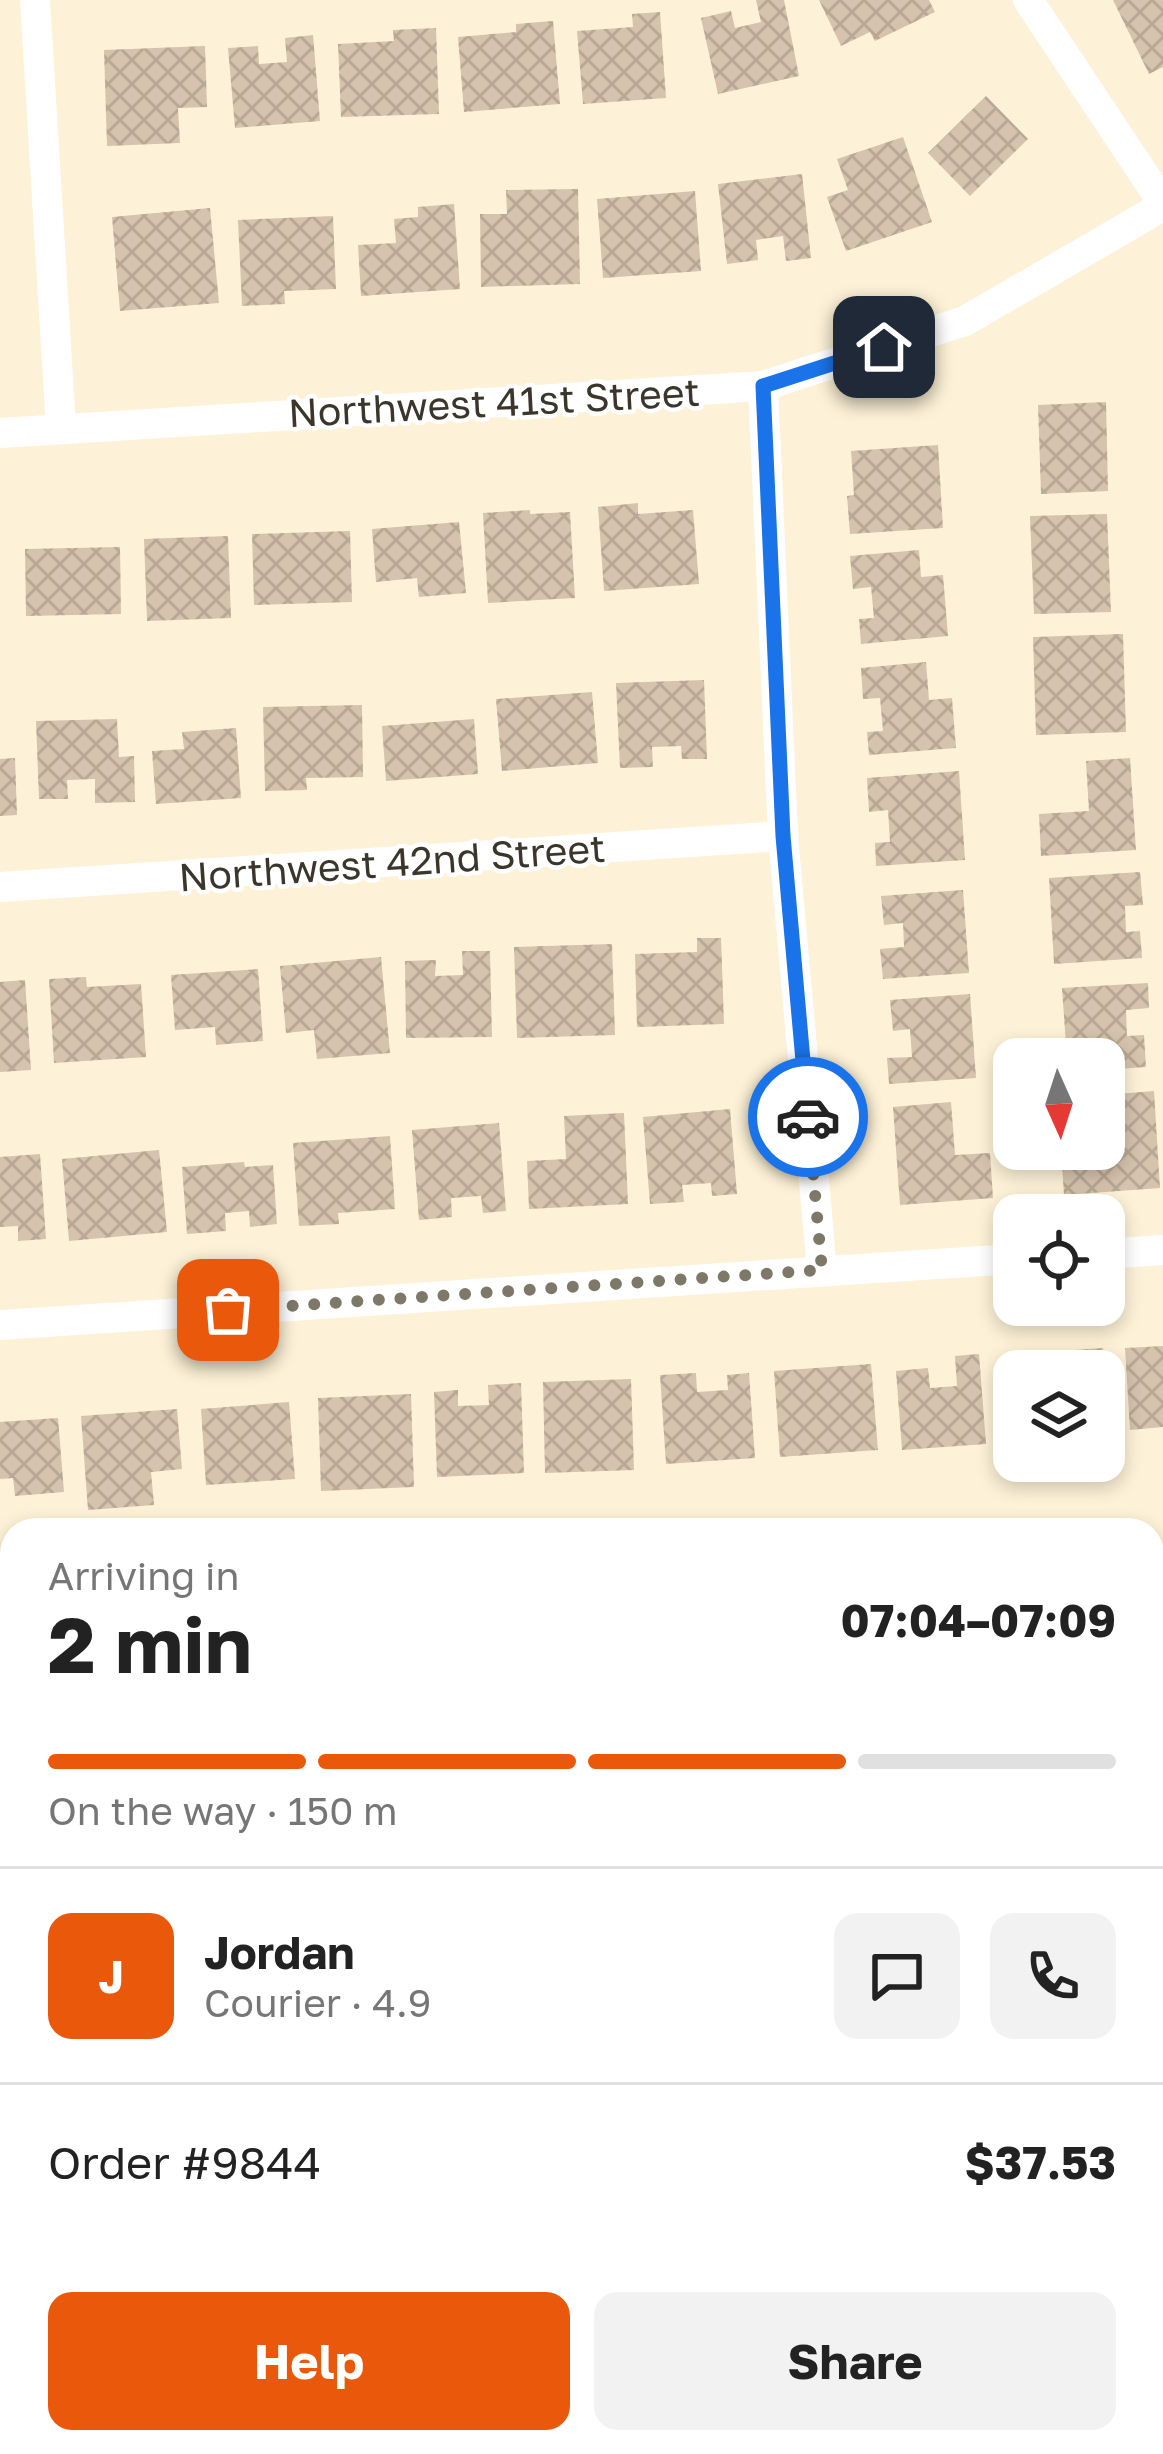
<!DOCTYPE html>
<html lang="en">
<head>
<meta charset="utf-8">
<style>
	:root { --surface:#fff; --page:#f2f2f2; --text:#222; --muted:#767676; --line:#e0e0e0; --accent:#ea580c }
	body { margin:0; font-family:"Golos Text",sans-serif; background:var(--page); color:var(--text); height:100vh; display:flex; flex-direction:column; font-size:45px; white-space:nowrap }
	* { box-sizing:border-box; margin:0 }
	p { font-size:39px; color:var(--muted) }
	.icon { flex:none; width:66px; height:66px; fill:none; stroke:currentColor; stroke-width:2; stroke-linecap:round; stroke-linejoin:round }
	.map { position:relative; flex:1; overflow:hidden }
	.sheet { position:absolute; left:0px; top:1518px; width:1164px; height:936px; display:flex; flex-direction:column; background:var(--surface); border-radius:36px 36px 0 0; box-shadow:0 6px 18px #0003 }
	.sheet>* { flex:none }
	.needle { width:78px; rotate:177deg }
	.tools { position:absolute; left:993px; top:1038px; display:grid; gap:24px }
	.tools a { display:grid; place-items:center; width:132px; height:132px; border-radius:24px; background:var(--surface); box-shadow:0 6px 18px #0003; font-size:60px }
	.pin { position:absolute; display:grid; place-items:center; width:102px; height:102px; color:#fff; margin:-51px; border-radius:24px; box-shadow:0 6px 18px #0006 }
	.courier { position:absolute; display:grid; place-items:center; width:120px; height:120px; margin:-60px; border:9px solid #1a73e8; border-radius:50%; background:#fff; color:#222; box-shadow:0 3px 15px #0007 }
	.summary em { font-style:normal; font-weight:700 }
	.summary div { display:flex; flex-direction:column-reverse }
	.summary { display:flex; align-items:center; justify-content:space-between; height:204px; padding:0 48px }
	h1 { font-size:78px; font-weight:700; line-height:90px }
	.bar { display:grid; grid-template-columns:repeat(4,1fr); gap:18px 12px; align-content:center; height:144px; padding:0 48px }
	.bar i { height:15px; border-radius:9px; background:var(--line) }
	.bar .selected { background:var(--accent) }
	.bar p { grid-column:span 4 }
	.line { display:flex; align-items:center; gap:30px; padding:0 48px; border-top:3px solid var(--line) }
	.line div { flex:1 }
	.round { display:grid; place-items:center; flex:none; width:126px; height:126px; border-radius:24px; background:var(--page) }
	.cta { display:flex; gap:24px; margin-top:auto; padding:24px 48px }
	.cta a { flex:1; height:138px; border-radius:24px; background:var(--accent); color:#fff; font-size:48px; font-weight:700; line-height:138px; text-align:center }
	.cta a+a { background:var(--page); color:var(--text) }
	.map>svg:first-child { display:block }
	.building { fill:url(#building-cross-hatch) }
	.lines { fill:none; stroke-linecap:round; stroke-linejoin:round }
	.lane { stroke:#fff; stroke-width:15 }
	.street { stroke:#fff; stroke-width:30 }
	.secondary { stroke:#fff; stroke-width:42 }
	.done { stroke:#7e7868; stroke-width:12; stroke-dasharray:0 21.6 }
	.route { stroke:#1a73e8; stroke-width:15 }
	.labels { text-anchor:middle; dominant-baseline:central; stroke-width:9; stroke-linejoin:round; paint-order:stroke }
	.street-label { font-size:39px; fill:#3a362c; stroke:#fff }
</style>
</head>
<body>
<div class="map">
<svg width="1163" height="2454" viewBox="0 0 1163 2454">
	<defs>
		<pattern id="building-cross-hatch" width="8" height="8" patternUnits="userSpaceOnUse" patternTransform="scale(3)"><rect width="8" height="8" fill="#d6c3ad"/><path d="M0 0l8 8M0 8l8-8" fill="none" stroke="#b8a895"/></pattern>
	</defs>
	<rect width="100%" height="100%" fill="#fdf2d7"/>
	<g class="building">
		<path d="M756,0H784L799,76L718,94L701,18L731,11L735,28L761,22Z"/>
		<path d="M819,0H929L935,12L875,41L870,32L841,46Z"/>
		<path d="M1113,0H1163V67L1149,74Z"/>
		<path d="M660,12L666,98L583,104L577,31L633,27L632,14Z"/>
		<path d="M553,21L560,104L464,112L458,37L516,32V24Z"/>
		<path d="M436,28L439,114L341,117L338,44L394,41L393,30Z"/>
		<path d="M313,35L320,121L235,128L228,48L258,46L259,64L287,62L285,38Z"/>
		<path d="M205,46L207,107L178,108L180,143L107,146L104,50Z"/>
		<path d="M986,96L1028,139L970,196L928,153Z"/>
		<path d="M903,137L932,222L846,251L827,197L848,190L837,159Z"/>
		<path d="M802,174L811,258L786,261L783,236L756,240L758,260L727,264L718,184Z"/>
		<path d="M578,189L580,284L481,287L480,214H507L506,190Z"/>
		<path d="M695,191L701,271L603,278L597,199Z"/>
		<path d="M454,204L460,289L361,296L358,245L396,243L394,219L418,217V207Z"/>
		<path d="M210,208L219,303L120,311L112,217Z"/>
		<path d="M333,216L336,289L284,291L285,304L242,306L238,220Z"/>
		<path d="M1106,402L1108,491L1041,494L1038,405Z"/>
		<path d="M938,445L943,528L850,534L847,496L854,495L851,451Z"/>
		<path d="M638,503V514L693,510L699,584L604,591L598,507Z"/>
		<path d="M530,510V514L570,512L575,598L488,603L483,513Z"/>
		<path d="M1107,514L1111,612L1034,614L1030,516Z"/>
		<path d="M459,522L466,593L419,597L417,578L376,582L372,529Z"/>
		<path d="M350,531L352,602L254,605L252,534Z"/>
		<path d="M228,536L231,618L147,621L144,539Z"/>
		<path d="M120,547L121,614L26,616L25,549Z"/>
		<path d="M919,550L921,577L943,575L948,636L861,644L859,619L874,618L871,587L853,589L850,556Z"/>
		<path d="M1123,634L1126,732L1036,735L1033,637Z"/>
		<path d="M926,662L929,700L952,698L956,748L869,755L867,732L883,731L880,698L863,699L861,668Z"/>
		<path d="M704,680L707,759H682L681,746L652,747L653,767L620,768L616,683Z"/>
		<path d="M592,692L598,763L502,771L496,699Z"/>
		<path d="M362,705L363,777L306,778L307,790L265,791L263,707Z"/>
		<path d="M117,719L119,757L134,756L135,802L95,803V779L67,780L68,799H39L36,721Z"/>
		<path d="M474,719L478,774L386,781L382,726Z"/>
		<path d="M236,728L241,798L156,804L152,751L184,749L182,732Z"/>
		<path d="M15,758L17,815L0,816V759Z"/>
		<path d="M1130,758L1136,850L1041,856L1039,814L1089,811L1086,761Z"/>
		<path d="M959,771L965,860L876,866L875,843L890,842L888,810L869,812L867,778Z"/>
		<path d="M1140,872L1143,905L1125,906L1126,932L1140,931L1142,958L1054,964L1049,878Z"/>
		<path d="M963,890L969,973L883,979L880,949L904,947L903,923L884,925L881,896Z"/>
		<path d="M697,938H721L724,1024L637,1027L635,954L697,952Z"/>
		<path d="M612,944L615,1035L517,1038L514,947Z"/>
		<path d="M462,951H490L492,1037L406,1038L405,961L436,960L435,976L463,975Z"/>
		<path d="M381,957L390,1053L317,1059L314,1030L286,1033L280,966Z"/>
		<path d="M258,969L263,1041L216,1045L215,1027L175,1030L171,975Z"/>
		<path d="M86,977L87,987L141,984L146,1057L54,1063L49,979Z"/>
		<path d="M25,980L31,1070L0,1072V982Z"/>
		<path d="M1148,983L1149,1008L1126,1010L1127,1036L1144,1035L1146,1067L1104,1070V1059H1067L1062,988Z"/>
		<path d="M970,994L976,1078L889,1084L887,1058L912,1057L910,1029L893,1031L890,1000Z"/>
		<path d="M1154,1091L1160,1188L1064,1195L1061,1149H1104V1095Z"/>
		<path d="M951,1102L955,1155L990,1153L993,1198L900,1205L893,1107Z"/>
		<path d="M730,1109L737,1194L712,1196L711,1183L682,1185L684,1202L650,1204L643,1117Z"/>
		<path d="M624,1113L628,1204L529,1209L527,1161L566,1159L564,1116Z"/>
		<path d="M499,1123L506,1211L483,1213L481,1196L451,1198L452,1217L419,1220L412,1130Z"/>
		<path d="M390,1136L395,1209L338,1213L339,1224L299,1226L293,1143Z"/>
		<path d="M159,1150L167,1232L69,1241L62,1159Z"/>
		<path d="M40,1154L46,1239L18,1241V1226L0,1227V1157Z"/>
		<path d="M244,1162L245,1167L273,1165L277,1224L250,1227L249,1211L225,1213L226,1231L187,1234L182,1167Z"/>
		<path d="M1163,1346V1427L1130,1430L1125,1348Z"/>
		<path d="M1103,1348L1105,1371H1014V1421H1011L1006,1364L1061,1360L1060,1351Z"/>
		<path d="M979,1354L986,1444L902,1450L896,1371L928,1368L930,1388L957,1386L955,1356Z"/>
		<path d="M871,1364L878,1450L780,1457L774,1371Z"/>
		<path d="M696,1373L697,1392L728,1390L727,1375L749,1373L755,1458L666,1464L660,1375Z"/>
		<path d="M631,1379L634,1470L545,1473L543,1382Z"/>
		<path d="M521,1383L524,1473L437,1477L434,1392L458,1390V1406L489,1405L488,1385Z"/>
		<path d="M411,1394L414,1487L321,1491L318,1398Z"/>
		<path d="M289,1402L295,1479L206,1485L201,1409Z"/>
		<path d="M177,1409L182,1469L151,1472L154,1505L88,1510L81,1416Z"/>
		<path d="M58,1418L64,1492L15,1496L13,1478L0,1479V1422Z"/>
		<path d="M1152,1546H1163V1632H1157L1156,1609H1152Z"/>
		<path d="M12,1625V1709L0,1710V1626Z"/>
		<path d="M1163,1823V1894L1152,1895V1824Z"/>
		<rect x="0" y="1901" width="12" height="64"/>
		<rect x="1152" y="2319" width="11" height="65"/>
		<path d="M42,2442H76L78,2445L86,2442H193L167,2454H48Z"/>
	</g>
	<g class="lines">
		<g class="lane">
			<path d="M1152,2151L1163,2150"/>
			<path d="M0,2328L12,2320"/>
		</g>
		<g class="street">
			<path d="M35,0L61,428"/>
			<path d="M1028,0L1163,203"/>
			<path d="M763,386L783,836L822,1270"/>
			<path d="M0,433L763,386L965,321L1163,206"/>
			<path d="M0,887L783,836"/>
			<path d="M1104,1254L1163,1250"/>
			<path d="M0,1325L1014,1259"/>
			<path d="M1152,1723H1163"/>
			<path d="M0,1788L12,1787"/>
		</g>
		<g class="secondary">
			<path d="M1152,1999H1163"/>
			<path d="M0,2076L12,2075"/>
			<path d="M1152,2087L1163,2086"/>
			<path d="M0,2161H12"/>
		</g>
	</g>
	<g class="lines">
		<path class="done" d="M228,1310L822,1270L808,1117"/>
		<path class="route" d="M808,1117L783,836L763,386L884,347"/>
	</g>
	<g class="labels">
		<g class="street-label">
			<text transform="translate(494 402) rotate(-3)">Northwest 41st Street</text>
			<text transform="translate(392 862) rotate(-4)">Northwest 42nd Street</text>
		</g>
	</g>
</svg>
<div class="tools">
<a><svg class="needle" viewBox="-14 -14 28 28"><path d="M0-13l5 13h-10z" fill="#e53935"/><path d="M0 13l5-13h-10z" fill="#767676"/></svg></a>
<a><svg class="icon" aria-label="locate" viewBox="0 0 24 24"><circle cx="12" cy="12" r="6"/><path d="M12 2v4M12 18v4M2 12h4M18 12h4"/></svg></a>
<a><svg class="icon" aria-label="layers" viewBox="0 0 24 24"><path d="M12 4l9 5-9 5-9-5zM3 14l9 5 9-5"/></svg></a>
</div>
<div class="pin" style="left:228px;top:1310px;background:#ea580c"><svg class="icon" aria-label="bag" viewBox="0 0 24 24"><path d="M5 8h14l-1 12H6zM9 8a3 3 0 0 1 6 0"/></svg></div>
<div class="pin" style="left:884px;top:347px;background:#1f2937"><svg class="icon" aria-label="home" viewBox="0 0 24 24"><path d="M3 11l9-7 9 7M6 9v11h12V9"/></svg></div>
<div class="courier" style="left:808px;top:1117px"><svg class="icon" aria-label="car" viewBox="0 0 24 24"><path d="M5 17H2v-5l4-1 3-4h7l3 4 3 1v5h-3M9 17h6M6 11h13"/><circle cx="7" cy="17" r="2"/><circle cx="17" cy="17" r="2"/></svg></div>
<section class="sheet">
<div class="summary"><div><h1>2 min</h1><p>Arriving in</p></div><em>07:04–07:09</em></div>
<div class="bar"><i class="selected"></i><i class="selected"></i><i class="selected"></i><i></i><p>On the way · 150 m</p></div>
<div class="line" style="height:216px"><b class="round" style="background:var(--accent);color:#fff">J</b><div><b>Jordan</b><p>Courier · 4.9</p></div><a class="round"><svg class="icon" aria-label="chat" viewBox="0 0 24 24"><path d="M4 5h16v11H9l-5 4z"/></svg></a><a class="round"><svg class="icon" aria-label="phone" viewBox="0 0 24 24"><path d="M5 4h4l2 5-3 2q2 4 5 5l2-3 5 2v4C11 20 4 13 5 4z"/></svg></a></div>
<div class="line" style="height:156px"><div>Order #9844</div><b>$37.53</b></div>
<div class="cta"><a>Help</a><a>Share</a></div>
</section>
</div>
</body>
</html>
